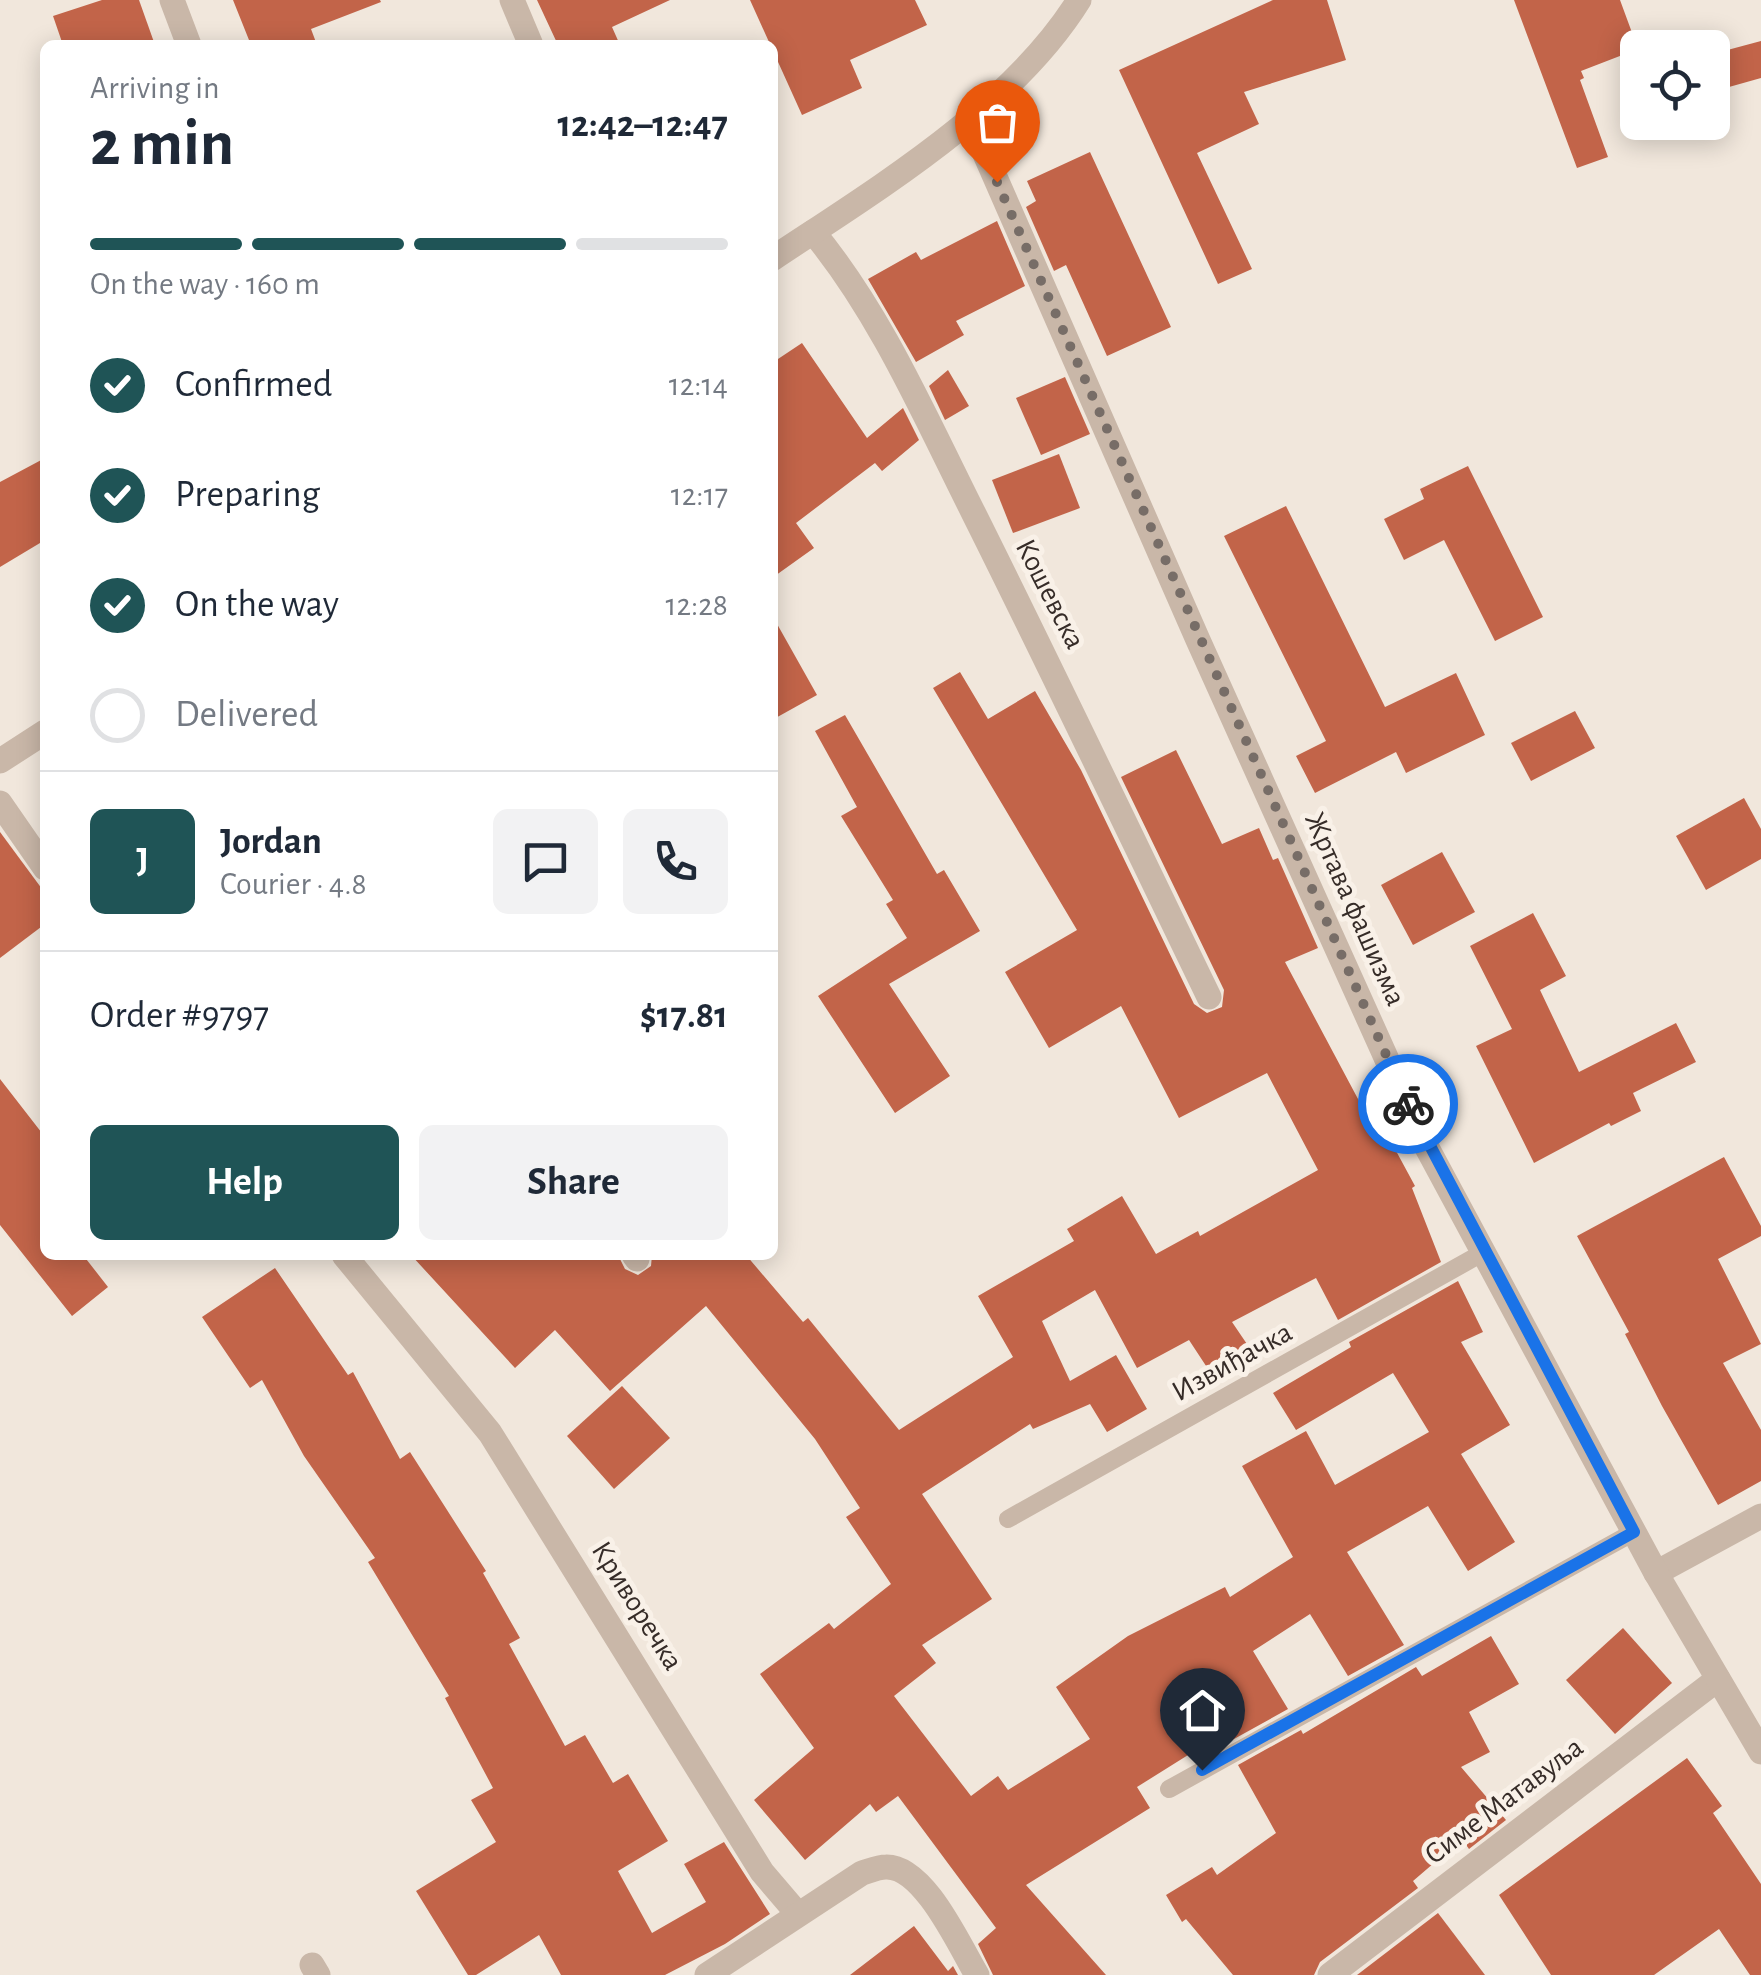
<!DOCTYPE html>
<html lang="en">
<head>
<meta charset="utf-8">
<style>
	:root { --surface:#fff; --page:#f2f2f3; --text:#1f2937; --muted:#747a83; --line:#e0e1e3; --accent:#1f5456 }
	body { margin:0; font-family:"Alegreya Sans",sans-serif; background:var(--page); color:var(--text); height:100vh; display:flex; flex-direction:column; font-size:38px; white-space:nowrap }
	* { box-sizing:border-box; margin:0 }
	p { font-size:32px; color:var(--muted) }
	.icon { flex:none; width:55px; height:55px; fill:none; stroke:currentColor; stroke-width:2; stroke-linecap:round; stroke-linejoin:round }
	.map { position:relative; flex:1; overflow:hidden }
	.details { position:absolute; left:40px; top:40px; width:738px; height:1220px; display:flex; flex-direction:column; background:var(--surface); border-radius:15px; box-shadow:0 5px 25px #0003 }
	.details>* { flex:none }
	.fabs { position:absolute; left:1620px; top:30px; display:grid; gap:20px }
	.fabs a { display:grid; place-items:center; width:110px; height:110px; border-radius:15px; background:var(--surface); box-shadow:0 5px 25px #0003; font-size:50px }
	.pin { position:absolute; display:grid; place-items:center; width:85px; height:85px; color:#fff; margin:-102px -42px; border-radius:50% 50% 50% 0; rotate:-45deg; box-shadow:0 0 10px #0007 }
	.pin .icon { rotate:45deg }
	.courier { position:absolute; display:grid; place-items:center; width:100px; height:100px; margin:-50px; border:8px solid #1a73e8; border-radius:50%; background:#fff; color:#222; box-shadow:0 2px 12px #0007 }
	.head em { font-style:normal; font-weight:700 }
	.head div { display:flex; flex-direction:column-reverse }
	.head { display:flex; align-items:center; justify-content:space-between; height:170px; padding:0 50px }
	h1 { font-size:65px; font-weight:700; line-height:75px }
	.bar { display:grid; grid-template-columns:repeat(4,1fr); gap:15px 10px; align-content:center; height:120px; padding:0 50px }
	.bar i { height:12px; border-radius:8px; background:var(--line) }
	.bar .current { background:var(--accent) }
	.bar p { grid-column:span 4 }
	.line { display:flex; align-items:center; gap:25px; padding:0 50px; border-top:2px solid var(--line) }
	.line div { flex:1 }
	.round { display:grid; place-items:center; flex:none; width:105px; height:105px; border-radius:15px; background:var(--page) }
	ol { padding:0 50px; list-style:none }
	li { display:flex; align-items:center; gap:30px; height:110px }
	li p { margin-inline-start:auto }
	li .icon { padding:10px; border-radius:50%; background:var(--accent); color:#fff; stroke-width:4 }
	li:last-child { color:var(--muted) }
	li i { width:55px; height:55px; border:5px solid var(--line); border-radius:50% }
	.cta { display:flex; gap:20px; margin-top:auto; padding:20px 50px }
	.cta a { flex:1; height:115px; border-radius:15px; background:var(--accent); color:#fff; font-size:40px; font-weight:700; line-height:115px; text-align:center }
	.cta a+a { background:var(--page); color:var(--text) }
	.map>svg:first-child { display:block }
	.building { fill:#c26449 }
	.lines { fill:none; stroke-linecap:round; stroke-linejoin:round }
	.service { stroke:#c9b7a8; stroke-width:18 }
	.minor { stroke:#c9b7a8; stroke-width:25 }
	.tertiary { stroke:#c9b7a8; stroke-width:25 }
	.done { stroke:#776d67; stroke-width:10; stroke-dasharray:0 18 }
	.route { stroke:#1a73e8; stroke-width:12 }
	.labels { text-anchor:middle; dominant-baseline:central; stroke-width:10; stroke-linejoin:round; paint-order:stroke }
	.street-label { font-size:30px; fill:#362c28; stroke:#f9f1e8 }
</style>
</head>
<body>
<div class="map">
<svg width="1761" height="1975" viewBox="0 0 1761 1975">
	<rect width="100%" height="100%" fill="#f1e7dc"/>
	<g class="building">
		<path d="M102,0H139L155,45H63L53,16Z"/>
		<path d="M233,0H380L381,2L311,29L317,45H251Z"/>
		<path d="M537,0H670L612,27L620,45H558Z"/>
		<path d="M750,0H915L927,25L850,60L862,88L802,115Z"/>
		<path d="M1273,0H1327L1346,60L1244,92L1259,124L1197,153L1252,269L1218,284L1119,70Z"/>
		<path d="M1514,0H1620L1638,49L1581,71L1584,78L1580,80L1608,157L1577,168Z"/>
		<path d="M1761,41V78L1729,87L1720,52Z"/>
		<path d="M1090,152L1171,327L1107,356L1066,265L1054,271L1026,207L1036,201L1027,181Z"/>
		<path d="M997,221L1025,286L956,321L964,335L916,362L868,279L916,252L921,260Z"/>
		<path d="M802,343L867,438L903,408L919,440L882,471L875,463L796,523L814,548L772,578V363Z"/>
		<path d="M948,370L969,406L945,420L929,386Z"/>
		<path d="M1065,377L1090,434L1041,455L1016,398Z"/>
		<path d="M1059,454L1080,508L1013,533L992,480Z"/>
		<path d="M45,458V540L0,567V482Z"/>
		<path d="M1468,466L1543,617L1495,641L1444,540L1404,560L1384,519L1424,499L1420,489Z"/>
		<path d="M1286,506L1385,707L1456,673L1485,735L1406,773L1396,752L1315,793L1296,756L1326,741L1224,536Z"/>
		<path d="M772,615L817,695L772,720Z"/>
		<path d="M960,672L988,719L1035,691L1081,770L1194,1004L1207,1013L1222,1007L1224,990L1121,777L1176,750L1222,844L1259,828L1273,860L1278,858L1318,948L1285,962L1374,1129L1382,1125L1415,1186L1412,1188L1441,1262L1338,1320L1316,1278L1232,1322L1251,1350L1212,1375L1189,1340L1137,1368L1095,1290L1042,1321L1070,1381L1116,1355L1147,1409L1107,1432L1090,1404L1033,1429L1030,1424L922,1494L992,1599L922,1645L936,1663L894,1696L971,1796L998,1776L1008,1790L1090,1739L1056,1687L1128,1636L1225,1587L1230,1597L1293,1557L1242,1466L1306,1431L1335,1485L1429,1432L1393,1373L1296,1430L1273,1393L1351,1347L1349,1342L1458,1281L1483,1332L1461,1342L1510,1425L1461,1454L1515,1542L1468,1571L1428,1506L1347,1552L1404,1645L1348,1676L1310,1614L1253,1651L1288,1709L1225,1744L1220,1735L1137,1787L1150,1808L1026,1885L1106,1975H993L978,1944L996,1928L898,1796L876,1812L870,1804L805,1860L754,1800L814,1748L760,1674L829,1623L834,1629L891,1584L846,1517L860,1508L815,1439L706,1306L610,1391L555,1330L515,1368L411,1255H618L625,1269L638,1275L651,1266L652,1255H746L803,1322L808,1318L899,1430L1013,1357L978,1296L1074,1241L1067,1229L1122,1196L1156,1254L1198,1231L1200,1236L1318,1170L1267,1073L1179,1118L1121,1006L1049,1048L1005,972L1077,930L933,688Z"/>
		<path d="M1575,711L1595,748L1531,781L1511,743Z"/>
		<path d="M845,715L937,874L944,870L980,931L889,984L950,1076L895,1113L818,996L907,938L886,904L893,900L841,816L857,807L815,731Z"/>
		<path d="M1744,798L1761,829V859L1706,890L1676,836Z"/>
		<path d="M0,832L45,893V924L0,958Z"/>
		<path d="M1442,852L1475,912L1413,945L1381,885Z"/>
		<path d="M1533,913L1566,976L1540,990L1579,1072L1676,1023L1696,1062L1633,1093L1641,1111L1611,1126L1609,1123L1534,1163L1476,1046L1512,1029L1470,946Z"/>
		<path d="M0,1079L45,1137V1255H83L108,1287L72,1316L0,1225Z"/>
		<path d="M1724,1157L1761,1226V1236L1718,1259L1761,1344L1723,1363L1761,1430V1481L1718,1505L1662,1406L1625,1334L1629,1332L1577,1236Z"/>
		<path d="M275,1268L348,1375L353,1372L400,1459L410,1452L486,1571L483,1573L520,1638L509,1644L565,1746L585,1735L613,1783L628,1774L668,1841L618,1871L652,1933L706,1902L684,1864L724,1842L770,1914L725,1944L665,1975H561L539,1935L476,1975H468L416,1891L496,1842L471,1800L493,1788L445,1698L449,1696L368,1562L375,1558L304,1456L262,1380L250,1388L202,1317Z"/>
		<path d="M622,1386L670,1438L614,1489L567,1436Z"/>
		<path d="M1623,1628L1672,1683L1615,1734L1566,1680Z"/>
		<path d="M1491,1636L1519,1684L1469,1712L1490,1752L1461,1767L1506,1820L1469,1849L1462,1839L1413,1881L1418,1888L1320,1962L1314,1975H1233L1186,1919L1182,1922L1166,1895L1212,1867L1217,1875L1276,1833L1238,1765L1301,1730L1303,1734L1416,1667L1422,1676Z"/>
		<path d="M1687,1758L1722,1806L1713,1813L1761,1884V1975H1750L1719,1929L1654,1975H1551L1499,1895Z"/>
		<path d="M1438,1913L1485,1975H1357Z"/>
		<path d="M914,1926L948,1971L953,1966L958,1975H850Z"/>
	</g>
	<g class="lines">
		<g class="service">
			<path d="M1008,1519L1484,1252"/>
			<path d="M1169,1789L1634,1532"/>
		</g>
		<g class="minor">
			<path d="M172,0L189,45"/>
			<path d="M512,0L531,45"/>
			<path d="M813,232C881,314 926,419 974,514C1054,674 1131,836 1209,997"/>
			<path d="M0,803L45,868"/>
			<path d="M344,1255L490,1433L762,1872L797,1913"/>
			<path d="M634,1255L637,1259"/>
			<path d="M1656,1573L1761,1516"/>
			<path d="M312,1965L318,1975"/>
			<path d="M707,1975L862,1873C869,1871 878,1867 886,1867C924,1866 959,1945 977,1975"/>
			<path d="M1330,1975L1718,1679"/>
		</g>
		<g class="tertiary">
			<path d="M970,120L1198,640L1425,1144L1656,1573L1761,1752"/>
			<path d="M772,259C877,189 1012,108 1079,0"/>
			<path d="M0,761L45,732"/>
		</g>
	</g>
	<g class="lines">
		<path class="done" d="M997,182L1408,1104"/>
		<path class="route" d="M1202,1770L1634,1532L1408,1104"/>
	</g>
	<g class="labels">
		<g class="street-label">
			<text transform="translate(1050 594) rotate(63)">Кошевска</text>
			<text transform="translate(1355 909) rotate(66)">Жртава фашизма</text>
			<text transform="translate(1232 1362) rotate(-29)">Извиђачка</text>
			<text transform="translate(637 1606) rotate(58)">Криворечка</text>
			<text transform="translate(1504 1801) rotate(-37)">Симе Матавуља</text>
		</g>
	</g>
</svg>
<div class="fabs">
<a><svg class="icon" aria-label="locate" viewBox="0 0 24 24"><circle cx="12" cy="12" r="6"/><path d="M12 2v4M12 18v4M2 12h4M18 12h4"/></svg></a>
</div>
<div class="pin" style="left:997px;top:182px;background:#ea580c"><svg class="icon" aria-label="bag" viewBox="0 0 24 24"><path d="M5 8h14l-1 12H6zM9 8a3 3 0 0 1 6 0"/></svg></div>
<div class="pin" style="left:1202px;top:1770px;background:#1f2937"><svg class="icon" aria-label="home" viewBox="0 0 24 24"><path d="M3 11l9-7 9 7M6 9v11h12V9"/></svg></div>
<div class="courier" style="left:1408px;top:1104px"><svg class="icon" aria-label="bike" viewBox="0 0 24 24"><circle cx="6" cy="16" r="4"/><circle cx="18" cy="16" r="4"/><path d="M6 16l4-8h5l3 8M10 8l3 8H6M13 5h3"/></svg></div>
<section class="details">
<div class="head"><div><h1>2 min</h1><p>Arriving in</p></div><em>12:42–12:47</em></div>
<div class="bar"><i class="current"></i><i class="current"></i><i class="current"></i><i></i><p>On the way · 160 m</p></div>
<ol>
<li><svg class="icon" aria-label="check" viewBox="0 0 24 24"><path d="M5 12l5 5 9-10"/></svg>Confirmed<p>12:14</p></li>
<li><svg class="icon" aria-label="check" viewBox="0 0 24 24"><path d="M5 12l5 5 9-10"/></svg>Preparing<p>12:17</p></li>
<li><svg class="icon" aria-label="check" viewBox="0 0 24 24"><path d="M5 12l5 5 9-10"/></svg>On the way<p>12:28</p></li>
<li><i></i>Delivered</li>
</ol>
<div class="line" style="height:180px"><b class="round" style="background:var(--accent);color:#fff">J</b><div><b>Jordan</b><p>Courier · 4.8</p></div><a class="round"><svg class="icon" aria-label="chat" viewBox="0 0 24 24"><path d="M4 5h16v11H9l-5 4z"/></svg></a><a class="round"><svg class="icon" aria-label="phone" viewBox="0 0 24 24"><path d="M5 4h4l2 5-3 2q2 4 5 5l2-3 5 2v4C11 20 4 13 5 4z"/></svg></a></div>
<div class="line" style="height:130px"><div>Order #9797</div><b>$17.81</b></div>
<div class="cta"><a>Help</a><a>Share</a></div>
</section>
</div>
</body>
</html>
